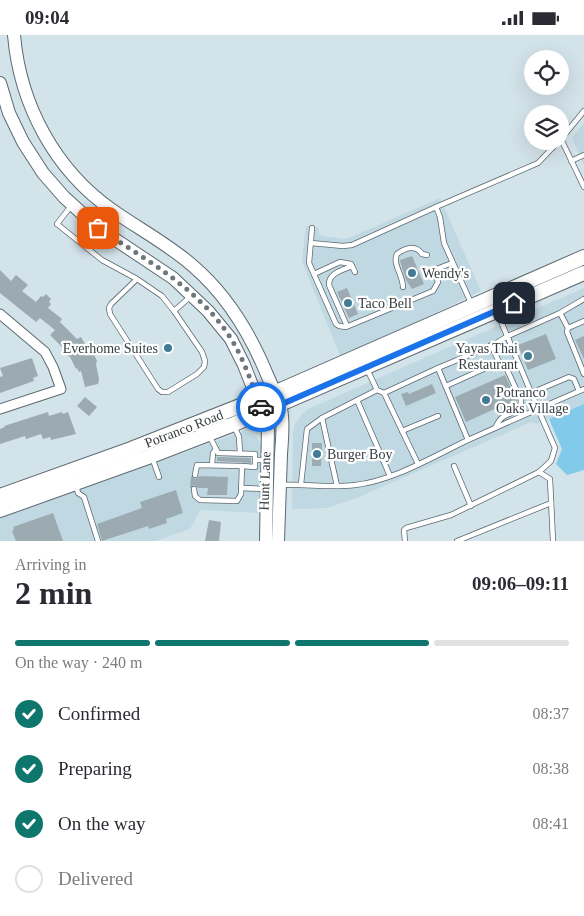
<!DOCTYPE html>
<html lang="en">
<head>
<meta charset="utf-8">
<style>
	:root { --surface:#fff; --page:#f2f2f3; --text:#2b2b33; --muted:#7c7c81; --line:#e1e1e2; --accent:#0f766e }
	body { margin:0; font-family:Georgia,serif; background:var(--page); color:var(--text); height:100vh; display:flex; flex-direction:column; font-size:19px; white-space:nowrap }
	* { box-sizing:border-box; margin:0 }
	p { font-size:16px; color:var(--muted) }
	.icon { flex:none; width:28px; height:28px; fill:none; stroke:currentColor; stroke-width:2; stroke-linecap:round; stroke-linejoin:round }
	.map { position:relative; height:506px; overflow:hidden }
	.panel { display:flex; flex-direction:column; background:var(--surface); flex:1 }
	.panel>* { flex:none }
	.fabs { position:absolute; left:524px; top:15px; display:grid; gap:10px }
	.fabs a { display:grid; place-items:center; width:45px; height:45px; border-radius:50%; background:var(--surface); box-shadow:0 5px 20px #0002; font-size:25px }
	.pin { position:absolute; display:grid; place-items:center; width:42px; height:42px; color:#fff; margin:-21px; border-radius:10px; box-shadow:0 2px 8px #0006 }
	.courier { position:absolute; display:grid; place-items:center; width:50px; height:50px; margin:-25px; border:4px solid #1a73e8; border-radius:50%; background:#fff; color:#222; box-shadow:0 1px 6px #0007 }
	.headline em { font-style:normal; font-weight:700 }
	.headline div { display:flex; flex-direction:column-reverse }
	.headline { display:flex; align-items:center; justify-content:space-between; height:85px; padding:0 15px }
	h1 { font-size:32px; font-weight:700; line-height:38px }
	.bar { display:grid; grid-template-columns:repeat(4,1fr); gap:8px 5px; align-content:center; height:60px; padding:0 15px }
	.bar i { height:6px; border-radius:4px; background:var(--line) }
	.bar .on { background:var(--accent) }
	.bar p { grid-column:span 4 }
	ol { padding:0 15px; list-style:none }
	li { display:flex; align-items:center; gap:15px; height:55px }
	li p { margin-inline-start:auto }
	li .icon { padding:5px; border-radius:50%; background:var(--accent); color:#fff; stroke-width:4 }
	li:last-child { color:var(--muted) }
	li i { width:28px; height:28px; border:2px solid var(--line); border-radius:50% }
	.status { display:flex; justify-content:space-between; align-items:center; height:35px; padding:0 25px; background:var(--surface); direction:ltr }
	.status svg { height:14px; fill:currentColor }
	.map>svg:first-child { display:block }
	.built { fill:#c0d8e2 }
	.green { fill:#81cae9 }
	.building { fill:#9cabb2 }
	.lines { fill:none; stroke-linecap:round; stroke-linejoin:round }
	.service-casing { stroke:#5c6970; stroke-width:6 }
	.minor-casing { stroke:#5c6970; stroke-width:11 }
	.secondary-casing { stroke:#5c6970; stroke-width:14 }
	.primary-casing { stroke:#5c6970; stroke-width:16 }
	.service { stroke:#fff; stroke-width:4.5 }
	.minor { stroke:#fff; stroke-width:9 }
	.secondary { stroke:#fff; stroke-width:12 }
	.primary { stroke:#fff; stroke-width:14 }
	.done { stroke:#6d767b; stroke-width:5; stroke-dasharray:0 9 }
	.route { stroke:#1a73e8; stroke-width:6 }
	.poi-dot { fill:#417c94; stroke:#fff; stroke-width:2 }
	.labels { text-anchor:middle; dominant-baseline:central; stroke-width:4.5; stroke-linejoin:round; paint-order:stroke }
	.poi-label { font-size:14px; fill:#363c3f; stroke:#fff; text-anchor:start }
	.street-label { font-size:14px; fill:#363c3f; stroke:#fff }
</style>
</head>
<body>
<div class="status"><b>09:04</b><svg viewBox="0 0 49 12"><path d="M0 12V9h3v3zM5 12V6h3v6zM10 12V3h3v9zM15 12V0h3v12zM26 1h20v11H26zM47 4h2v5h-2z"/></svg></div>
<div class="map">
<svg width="584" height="506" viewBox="0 0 584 506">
	<rect width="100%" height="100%" fill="#d3e3ea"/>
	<g class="built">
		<path d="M584,88V130L572,103Z"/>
		<path d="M440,163L481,256L341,323L302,226L306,191L318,192L319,199L323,201L344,204L351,202Z"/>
		<path d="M584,253V369L536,389L531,387L354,464L327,473L292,474L293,399L295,389L302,379L308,374Z"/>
		<path d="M244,396L257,402L261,410L260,478L200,475L190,494L155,506H0V483Z"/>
	</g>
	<path class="green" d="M584,369V435L567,440L556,429L562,414L549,384Z"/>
	<g class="building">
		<path d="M412,221L424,249L412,254L406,245L400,226V225Z"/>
		<path d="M0,235L11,246L16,240L28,250L22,256L36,267L41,261L43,262L46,259L51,264L49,267L51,269L48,273L62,284L60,287L77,304L81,302L89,316L92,315L97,326L96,329L99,344L98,349L85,352L81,336L79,337L77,333L76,334L70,322L67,320L62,312L50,300L55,295L40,283L36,287L0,258Z"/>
		<path d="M347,253L358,279L349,283L337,257Z"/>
		<path d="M546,299L556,324L528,335L518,310Z"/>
		<path d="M584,301V324L575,305Z"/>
		<path d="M32,323L38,341L33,343L34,346L0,358V342L3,341L0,333Z"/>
		<path d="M505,340L517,366L515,372L511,374L508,368L466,387L455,362Z"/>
		<path d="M432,349L436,358L406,371L401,359L408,357L409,359Z"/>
		<path d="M85,362L97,372L89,381L77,371Z"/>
		<path d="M48,377L49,381L62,377L63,379L68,377L76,399L51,405L50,402L43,404L41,399L26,404L25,401L0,409V394L5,392L4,391Z"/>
		<path d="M312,408H322L321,431H312Z"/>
		<path d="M217,422L251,423V428L217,426Z"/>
		<path d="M191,441L195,444L199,441L228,442L227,460H207L208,453H198L194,450L190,453Z"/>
		<path d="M176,455L183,478L166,484L167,488L149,494L148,491L102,506L97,489L142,473L140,467Z"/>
		<path d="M53,478L63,506H16L12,496L14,495L13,492Z"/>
		<path d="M209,485L221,487L219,506H205Z"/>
	</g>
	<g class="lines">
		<g class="service-casing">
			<g id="service">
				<path d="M584,76L561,104L584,152"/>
				<path d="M571,126L584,120"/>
				<path d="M71,171L57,189L102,225L137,244L162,261L174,276L202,317L205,326L204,332L197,339L168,357H162L158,354L110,279L109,273L111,269L137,244"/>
				<path d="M436,172L440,182L444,208L471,268"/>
				<path d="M312,193L309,228L336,289L339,291L346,292L433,256L438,247L434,235L452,228"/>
				<path d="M311,208L343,211L352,210L436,172L538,128L559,106"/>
				<path d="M314,239L340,227L351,229L355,237"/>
				<path d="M403,252C403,240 392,229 397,219C405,213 416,209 422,219L427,220"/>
				<path d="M174,276L190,262"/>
				<path d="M497,277L538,374L584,354"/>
				<path d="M560,278L584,264"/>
				<path d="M347,291L329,250C328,238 343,235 352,231"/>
				<path d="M568,293L567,297L584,339"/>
				<path d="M367,334L377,355L384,358L418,429"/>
				<path d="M446,351L499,327L491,310"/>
				<path d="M384,358L438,333"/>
				<path d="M531,358L569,342L574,344L579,356"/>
				<path d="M357,365L390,441"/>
				<path d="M322,383L337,451"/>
				<path d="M234,391L239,402L240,418"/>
				<path d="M495,393C497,389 500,384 503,382C512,376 521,378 521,365L505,330L499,327"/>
				<path d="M402,396L438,381"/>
				<path d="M209,400L218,418L255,419V425"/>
				<path d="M468,405L538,374L555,413L551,426L539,437"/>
				<path d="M152,422L159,442"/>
				<path d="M212,430L213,418L216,414"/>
				<path d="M242,431L255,432V425H267"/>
				<path d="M454,431L471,471"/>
				<path d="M301,449L307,394L322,383L377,355"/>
				<path d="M76,450L78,458L84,462L98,506"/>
				<path d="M282,450C307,449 331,453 355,450C393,446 434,421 468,405L438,333L493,310L508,301L560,278L568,293L584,286"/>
				<path d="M241,453L265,454"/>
				<path d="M194,454L195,461L200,465L237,466L241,459L242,431L197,430L195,440"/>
				<path d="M405,506L404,495L406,493L451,480L539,437L550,444L553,506"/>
				<path d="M457,506L551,468"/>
			</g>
		</g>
		<g class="minor-casing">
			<path id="minor" d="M0,279L45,317L53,332L61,354L0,374"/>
		</g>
		<g class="secondary-casing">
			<g id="secondary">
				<path d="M14,0C20,70 55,135 112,175C139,194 168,209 193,231C228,261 251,300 268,342C273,353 278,363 281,374C284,388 282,405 281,419C280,448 279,477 278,506"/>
				<path d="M0,48L9,78L23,107L43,138L64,162L98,193L173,243L208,276L231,304L244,330L268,391L266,506"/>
			</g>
		</g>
		<g class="primary-casing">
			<g id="primary">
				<path d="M0,461L131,414L283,354L584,222"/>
				<path d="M0,475L151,421L234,389L584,238"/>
			</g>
		</g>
		<use href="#service" class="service"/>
		<use href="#minor" class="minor"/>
		<use href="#secondary" class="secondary"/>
		<use href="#primary" class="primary"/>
	</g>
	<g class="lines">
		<path class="done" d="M98,193C145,224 196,252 228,299C243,321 251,347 261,372"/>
		<path class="route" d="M261,372L263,377L289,366L514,268"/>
	</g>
	<g class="poi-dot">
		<circle cx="412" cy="238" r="5"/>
		<circle cx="348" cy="268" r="5"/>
		<circle cx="168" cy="313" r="5"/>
		<circle cx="528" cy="321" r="5"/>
		<circle cx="486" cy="365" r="5"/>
		<circle cx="317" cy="419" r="5"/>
	</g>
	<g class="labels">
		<g class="poi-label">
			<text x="422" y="238">Wendy's</text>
			<text x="358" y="268">Taco Bell</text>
			<text x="158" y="313" text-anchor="end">Everhome Suites</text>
			<text x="518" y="313" text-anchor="end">Yayas Thai<tspan x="518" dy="16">Restaurant</tspan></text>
			<text x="496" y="357">Potranco<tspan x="496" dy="16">Oaks Village</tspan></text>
			<text x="327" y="419">Burger Boy</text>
		</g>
		<g class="street-label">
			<text transform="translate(184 394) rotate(-21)">Potranco Road</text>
			<text transform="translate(265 446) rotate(-88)">Hunt Lane</text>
		</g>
	</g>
</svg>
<div class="fabs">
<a><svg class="icon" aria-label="locate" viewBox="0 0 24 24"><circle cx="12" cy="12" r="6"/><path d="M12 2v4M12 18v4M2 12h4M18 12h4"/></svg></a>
<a><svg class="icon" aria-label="layers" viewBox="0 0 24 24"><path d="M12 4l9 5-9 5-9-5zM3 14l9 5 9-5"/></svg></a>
</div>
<div class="pin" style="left:98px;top:193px;background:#ea580c"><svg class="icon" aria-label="bag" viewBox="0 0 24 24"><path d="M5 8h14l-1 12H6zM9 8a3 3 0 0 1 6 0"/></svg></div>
<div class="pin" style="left:514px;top:268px;background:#1f2937"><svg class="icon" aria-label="home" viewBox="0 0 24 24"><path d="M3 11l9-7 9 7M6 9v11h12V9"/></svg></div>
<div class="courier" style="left:261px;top:372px"><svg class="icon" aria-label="car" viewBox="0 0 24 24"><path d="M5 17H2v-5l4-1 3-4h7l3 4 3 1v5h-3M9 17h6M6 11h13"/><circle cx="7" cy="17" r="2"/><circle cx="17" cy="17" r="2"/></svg></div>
</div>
<section class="panel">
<div class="headline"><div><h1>2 min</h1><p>Arriving in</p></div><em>09:06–09:11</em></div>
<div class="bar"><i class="on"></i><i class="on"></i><i class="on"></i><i></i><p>On the way · 240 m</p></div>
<ol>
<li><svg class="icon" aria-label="check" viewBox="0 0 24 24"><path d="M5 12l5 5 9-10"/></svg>Confirmed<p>08:37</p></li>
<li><svg class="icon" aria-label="check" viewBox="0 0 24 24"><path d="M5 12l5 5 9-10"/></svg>Preparing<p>08:38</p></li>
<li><svg class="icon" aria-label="check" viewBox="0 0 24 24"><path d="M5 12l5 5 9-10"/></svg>On the way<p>08:41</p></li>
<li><i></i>Delivered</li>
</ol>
</section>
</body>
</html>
